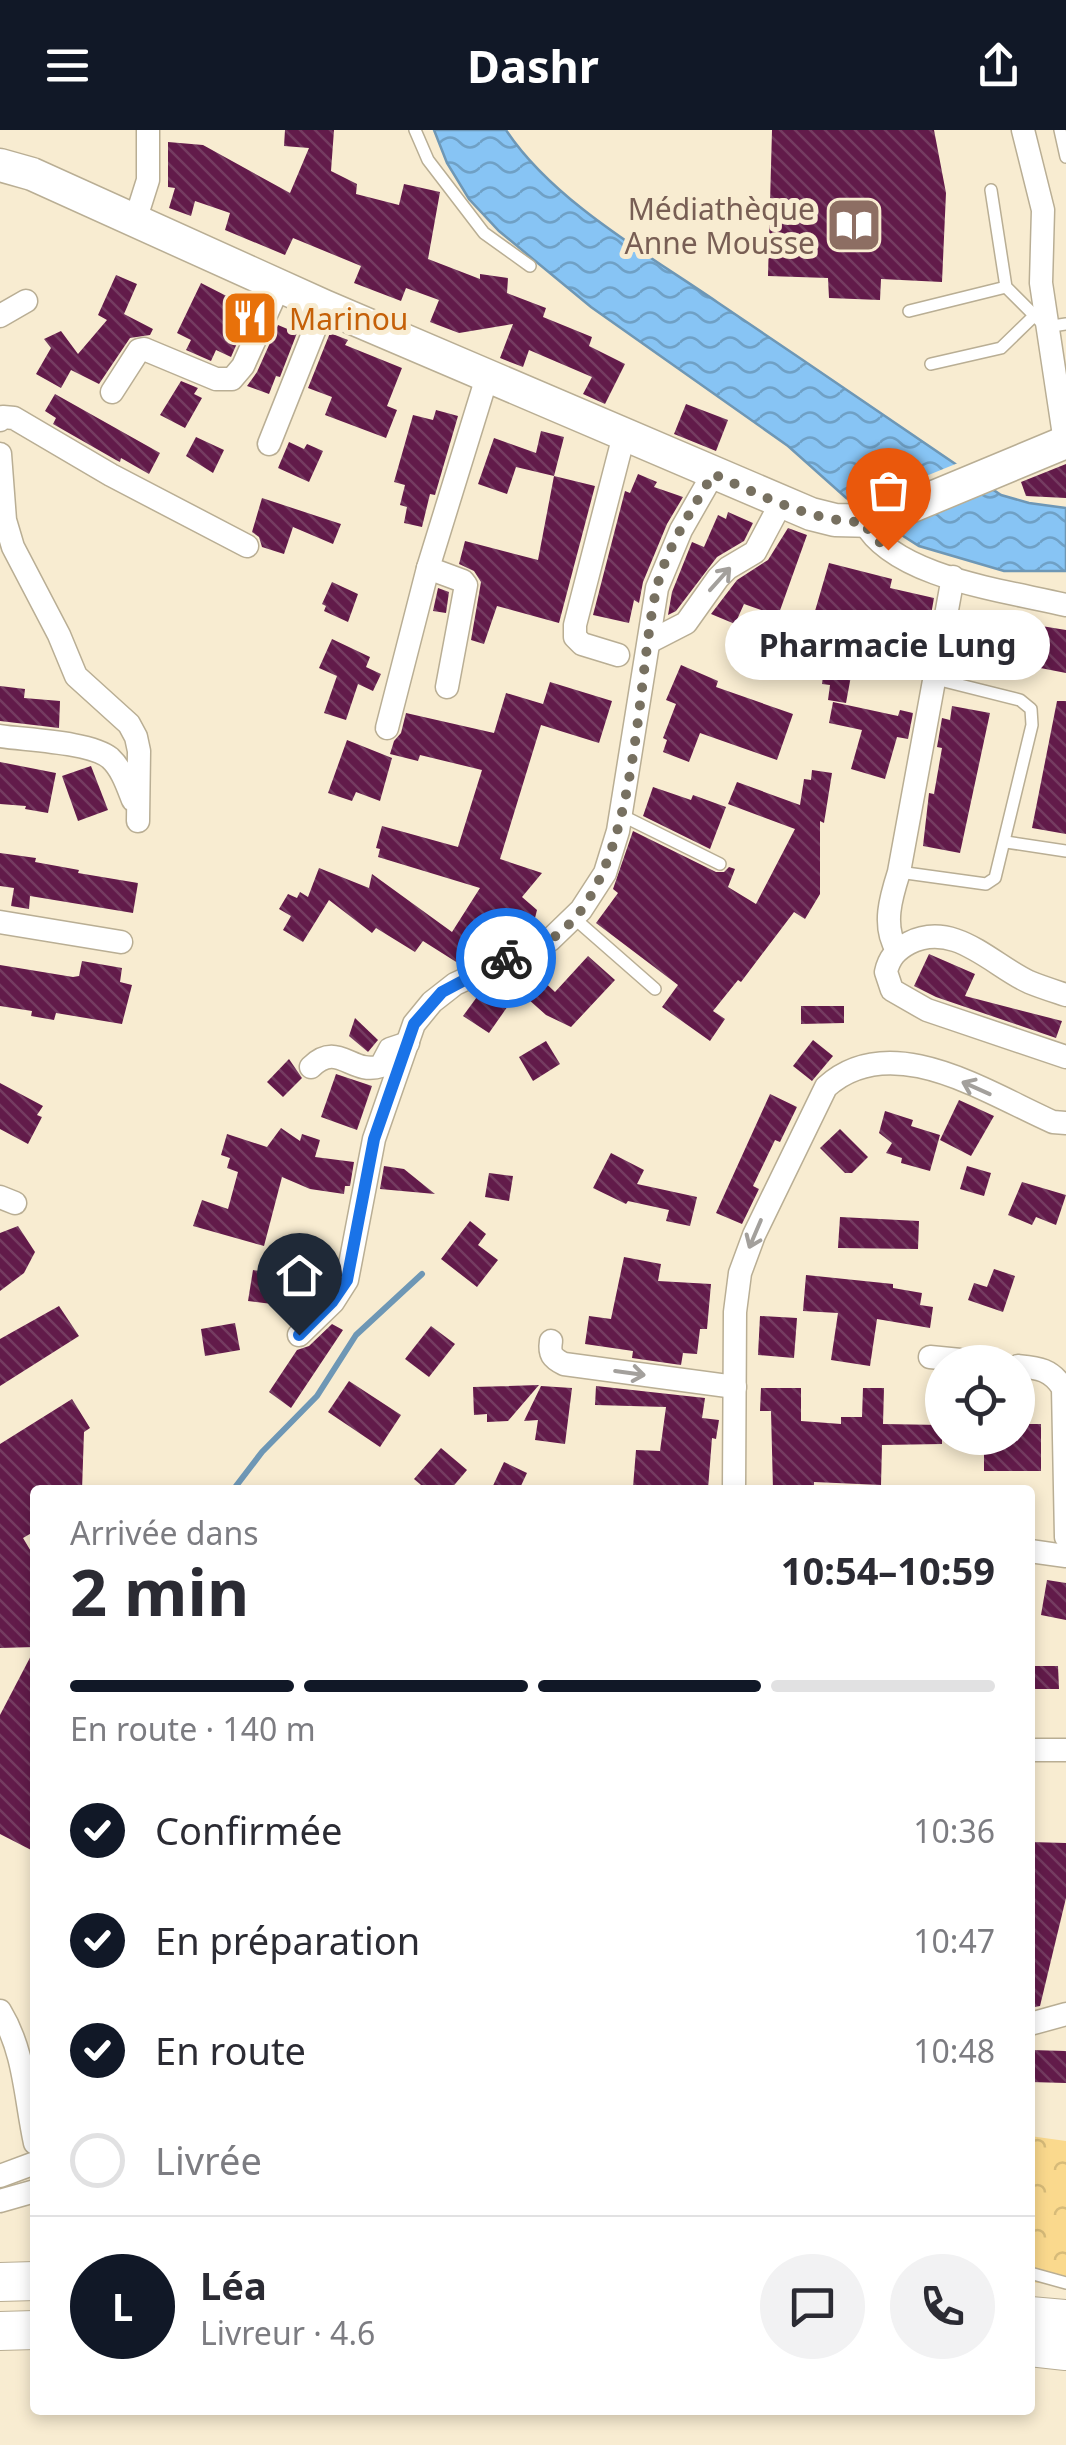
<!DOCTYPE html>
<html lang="fr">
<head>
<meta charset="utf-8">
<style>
	:root { --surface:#fff; --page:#f2f2f3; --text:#2b2b33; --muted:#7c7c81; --line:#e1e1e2; --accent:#111827 }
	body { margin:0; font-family:"Noto Sans",sans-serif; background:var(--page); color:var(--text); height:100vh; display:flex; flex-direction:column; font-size:38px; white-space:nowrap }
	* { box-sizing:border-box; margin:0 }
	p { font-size:32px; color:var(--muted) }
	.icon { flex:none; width:55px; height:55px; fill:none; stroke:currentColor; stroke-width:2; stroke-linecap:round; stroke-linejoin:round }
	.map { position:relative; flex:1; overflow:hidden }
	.side { position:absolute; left:30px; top:1355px; width:1005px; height:930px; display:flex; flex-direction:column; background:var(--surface); border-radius:10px; box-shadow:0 5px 15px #0003 }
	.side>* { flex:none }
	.fabs { position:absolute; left:925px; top:1215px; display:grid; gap:20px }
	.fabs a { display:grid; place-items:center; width:110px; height:110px; border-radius:50%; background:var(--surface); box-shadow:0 5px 15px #0003; font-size:50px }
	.pin { position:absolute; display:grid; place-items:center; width:85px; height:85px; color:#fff; margin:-102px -42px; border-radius:50% 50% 50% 0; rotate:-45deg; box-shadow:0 0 10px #0007 }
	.pin .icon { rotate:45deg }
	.courier { position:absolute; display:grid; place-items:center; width:100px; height:100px; margin:-50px; border:8px solid #1a73e8; border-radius:50%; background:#fff; color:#222; box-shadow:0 2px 12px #0007 }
	.bubble { position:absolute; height:70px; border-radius:35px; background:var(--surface); box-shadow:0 5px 15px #0003; font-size:32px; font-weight:700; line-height:70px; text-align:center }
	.headline em { font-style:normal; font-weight:700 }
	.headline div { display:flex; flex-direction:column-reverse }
	.headline { display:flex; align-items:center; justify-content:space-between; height:170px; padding:0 40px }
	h1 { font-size:65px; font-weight:700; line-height:75px }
	.bar { display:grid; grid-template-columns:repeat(4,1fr); gap:15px 10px; align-content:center; height:120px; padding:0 40px }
	.bar i { height:12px; border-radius:8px; background:var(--line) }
	.bar .active { background:var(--accent) }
	.bar p { grid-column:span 4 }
	.line { display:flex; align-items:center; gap:25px; padding:0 40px; border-top:2px solid var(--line) }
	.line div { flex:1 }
	.round { display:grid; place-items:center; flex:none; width:105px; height:105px; border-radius:52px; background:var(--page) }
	ol { padding:0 40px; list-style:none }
	li { display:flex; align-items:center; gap:30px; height:110px }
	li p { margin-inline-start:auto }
	li .icon { padding:10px; border-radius:50%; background:var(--accent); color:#fff; stroke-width:4 }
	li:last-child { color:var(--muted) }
	li i { width:55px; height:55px; border:5px solid var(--line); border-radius:50% }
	header { display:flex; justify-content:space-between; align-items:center; height:130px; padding:0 40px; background:var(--accent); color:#fff; font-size:45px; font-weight:700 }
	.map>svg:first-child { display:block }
	.forest { fill:url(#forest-crowns) }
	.water { fill:url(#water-waves); stroke:#6e97b5; stroke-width:2.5 }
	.pier { fill:#f8ecd1 }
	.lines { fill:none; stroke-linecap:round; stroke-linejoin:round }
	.stream { stroke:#6e97b5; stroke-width:6 }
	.building { fill:url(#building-back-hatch) }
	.service-casing { stroke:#b9ae94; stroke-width:14 }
	.minor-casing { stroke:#b9ae94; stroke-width:25 }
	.secondary-casing { stroke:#b9ae94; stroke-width:35 }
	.trunk-casing { stroke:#b9ae94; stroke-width:40 }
	.service { stroke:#fff; stroke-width:11 }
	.minor { stroke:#fff; stroke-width:22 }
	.secondary { stroke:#fff; stroke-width:32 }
	.trunk { stroke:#fff; stroke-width:38 }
	.oneway { stroke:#a3a09c }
	.done { stroke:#777060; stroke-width:10; stroke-dasharray:0 18 }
	.route { stroke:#1a73e8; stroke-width:12 }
	.labels { text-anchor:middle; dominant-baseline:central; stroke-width:10; stroke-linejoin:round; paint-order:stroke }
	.education-label { font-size:30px; fill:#785e54; stroke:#f8ecd1; text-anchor:end }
	.food-label { font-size:30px; fill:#c56008; stroke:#f8ecd1; text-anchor:start }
</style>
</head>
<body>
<header><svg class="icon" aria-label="menu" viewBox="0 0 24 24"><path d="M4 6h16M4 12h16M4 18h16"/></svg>Dashr<svg class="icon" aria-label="share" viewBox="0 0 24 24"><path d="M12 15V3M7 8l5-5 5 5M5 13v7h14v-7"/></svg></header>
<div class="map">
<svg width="1066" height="2315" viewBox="0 0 1066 2315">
	<defs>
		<pattern id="forest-crowns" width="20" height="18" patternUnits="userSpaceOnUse" patternTransform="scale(2.5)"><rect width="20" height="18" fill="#fad98d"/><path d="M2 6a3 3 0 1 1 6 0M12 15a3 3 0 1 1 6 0" fill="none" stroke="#d7bb79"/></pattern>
		<pattern id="water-waves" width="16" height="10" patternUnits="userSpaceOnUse" patternTransform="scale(2.5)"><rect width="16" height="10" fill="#87c4f4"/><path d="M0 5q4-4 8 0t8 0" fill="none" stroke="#6fa0c5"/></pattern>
		<pattern id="building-back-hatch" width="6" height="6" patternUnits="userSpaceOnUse" patternTransform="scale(2.5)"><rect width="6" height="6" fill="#621b4a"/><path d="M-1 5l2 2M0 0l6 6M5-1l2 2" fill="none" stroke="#753c61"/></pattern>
	</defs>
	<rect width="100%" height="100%" fill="#f8ecd1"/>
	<path class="forest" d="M1030,2006L1066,2011V2156L1030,2152Z"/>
	<path class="water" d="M434,0H506C553,71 647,124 717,172C812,236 907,301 1001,365L1029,373L1066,378V441H1004L919,416L853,374L788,316L591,177L499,101L469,69L447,33Z"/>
	<path class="pier" d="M958,333L997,356L905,396L901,408L842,370L872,368Z"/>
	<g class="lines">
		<path class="stream" d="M233,1360L262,1322L317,1266L356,1205L422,1144"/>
	</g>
	<g class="building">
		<path d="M285,0H334L331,41L357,54L356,64L399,75L404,54L440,62L428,129L480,149V144L508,148L507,163L546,178L543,187L592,207L589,216L625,234L605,274L583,264L592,247L529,220L523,237L500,228L513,194L459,203L430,192L439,170L406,158L401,171L354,153L361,136L293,108L285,125L225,100L230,83L195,71L191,86L169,78L175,58L168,57V12L203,15L290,63L309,18L284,16Z"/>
		<path d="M772,0H934L946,63L942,152L881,149L880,170L829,168L828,148L768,146Z"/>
		<path d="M116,145L137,154L124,184L153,199L150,205L130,208L99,254L71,240L61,258L36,244L51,218L44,209L61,201L78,224L107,190L98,185Z"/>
		<path d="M201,153L252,179L231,227L216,220L211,231L186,220L191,210L177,203Z"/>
		<path d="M278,195L297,203L280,247L276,246L269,264L247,256L257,242Z"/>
		<path d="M330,203L348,210L345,215L402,238L387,276L397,280L386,308L325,285L332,267L308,258Z"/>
		<path d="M181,251L198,258L194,264L202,268L185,298L160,285Z"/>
		<path d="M55,264L160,323L149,344L121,328L120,332L116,330L53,294L56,288L45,281Z"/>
		<path d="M686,274L728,290L716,321L674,304Z"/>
		<path d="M436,280L458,286L435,365L430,364L422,397L404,393L407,377L400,375L405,355L394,352L413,285L433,290Z"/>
		<path d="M541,301L564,307L554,346L516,337L507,364L478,354L494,308L536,323Z"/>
		<path d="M196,307L224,320L213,343L186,326Z"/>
		<path d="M289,312L304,319L307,314L323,321L309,352L278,338Z"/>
		<path d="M1066,334V368L1026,366L1021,352Z"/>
		<path d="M638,344L657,352L654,357L683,367L667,394L643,452L639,473L634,470L629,493L593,485L625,361L630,363Z"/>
		<path d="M554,346L595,356L559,493L497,476L484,514L471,510L481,452L474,441L459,434L465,411L538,430Z"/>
		<path d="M262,368L341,394L333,414L293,397L284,424L262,417L259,407L252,402Z"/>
		<path d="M728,382L753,393L744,411L717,427L676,481L668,485L672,462L692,412L704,417L718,385L726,389Z"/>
		<path d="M788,398L807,405L778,486L744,474L735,494L711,484L737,450L768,430Z"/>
		<path d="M829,433L892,449L890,458L934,468L927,507L887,499L882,522L877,521L874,532H869L868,538L853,535L846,573L828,570L830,555L822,554L827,510L808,505Z"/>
		<path d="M332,452L358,464L348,492L324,481L326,476L322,474Z"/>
		<path d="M438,458L449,462L446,483L433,481Z"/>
		<path d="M995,483L1024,489L1023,493L1066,500V543L963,523L970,485L994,489Z"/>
		<path d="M332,509L370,527L366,537L381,544L373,561L358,554L346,590L324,583L337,546L319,538Z"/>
		<path d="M681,535L718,551L716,557L793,584L777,630L700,603L689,632L663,622L667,610L663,608L676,574L666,570Z"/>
		<path d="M550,552L612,571L599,613L541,595L500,729L542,743L522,767L537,780L533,796L499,786L471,830L461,835L423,811L415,822L376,798L372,803L329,770L303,812L283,800L291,786L279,779L288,764L297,768L300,762L308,767L319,738L369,758L372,744L452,802L480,758L378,727L380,719L376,718L382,696L458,717L482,640L420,625L418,631L390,624L394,611L401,603L406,583L494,603L506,563L543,574Z"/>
		<path d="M0,556L25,559L24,568L60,571L59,598L0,591Z"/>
		<path d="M1057,571H1066V704L1032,698Z"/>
		<path d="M833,572L898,586L900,580L913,583L908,609L897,607L885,649L851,639L862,600L829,593Z"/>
		<path d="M952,576L990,583L960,723L923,716L929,663L934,664L942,618L937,617L942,588L950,590Z"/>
		<path d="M347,610L392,628L380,671L356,662L352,671L328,663Z"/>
		<path d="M0,632L56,643L48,683L25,679L26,676L0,674Z"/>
		<path d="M91,636L108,680L78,691L62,646Z"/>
		<path d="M812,640L832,643L824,693L820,691V764L805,789L794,782L741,852L738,850L713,881L725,889L710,911L662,877L678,855L596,793L618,763L613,759L633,701L716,742H724L729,737L735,739L728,757L756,774L795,699L728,674L737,652L800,675L804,649L811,650Z"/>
		<path d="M653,657L691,670L693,665L726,677L710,719L643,686Z"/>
		<path d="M0,723L36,728L35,732L79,740L78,743L138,753L133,783L30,766L29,779L11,776L14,758L0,756Z"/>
		<path d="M929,824L975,844L965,866L1062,891L1056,908L936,867L914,856Z"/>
		<path d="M588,826L615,850L571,897L546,885L519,861L535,843L555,862Z"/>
		<path d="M82,831L122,838L120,852L132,855L122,894L56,883L54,890L31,886L32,881L0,876V835L73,847L79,846Z"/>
		<path d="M485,856L510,873L489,903L463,886Z"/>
		<path d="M801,876H844V893L801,894Z"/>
		<path d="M355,888L378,910L368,922L349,906Z"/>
		<path d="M813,910L833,926L812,951L793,936Z"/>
		<path d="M546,911L560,934L533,951L519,927Z"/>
		<path d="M289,929L302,948L283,967L267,952Z"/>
		<path d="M336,944L372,956L357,1000L321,987Z"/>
		<path d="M0,953L43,976L37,985L42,987L28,1014L0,999Z"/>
		<path d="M770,964L797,977L780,1012L775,1010L753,1056L759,1059L742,1094L716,1083Z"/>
		<path d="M959,970L994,986L971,1026L940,1010Z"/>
		<path d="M885,981L913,990L911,996L940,1005L930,1041L901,1033L902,1028L886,1023L892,1013L879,1003Z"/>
		<path d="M281,998L300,1011L302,1004L320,1010L315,1027L354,1032L350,1056H345L344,1064L310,1059L282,1047L264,1116L193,1096L202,1070L228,1079L238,1042L227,1038L230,1028L221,1025L227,1004L267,1017Z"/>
		<path d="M840,999L868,1027L852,1043H845L820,1018Z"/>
		<path d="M611,1023L644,1040L637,1054L697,1067L690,1096L666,1091L669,1080L628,1071L626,1074L593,1058Z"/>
		<path d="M384,1036L404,1039L435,1064L380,1059Z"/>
		<path d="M967,1036L991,1043L984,1066L960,1059Z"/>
		<path d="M489,1043L513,1046L509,1071L485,1067Z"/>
		<path d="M1022,1052L1066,1065L1056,1095L1036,1087L1032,1095L1008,1085Z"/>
		<path d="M840,1087L919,1091L918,1119L838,1118Z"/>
		<path d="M470,1091L486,1104L478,1115L498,1130L477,1157L441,1129Z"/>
		<path d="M18,1096L35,1122L24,1143L0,1161V1103Z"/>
		<path d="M624,1127L661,1134L658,1151L711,1154L707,1199H700L697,1224L683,1223L681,1235L632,1228L633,1221L585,1214L589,1186L611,1189Z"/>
		<path d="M994,1139L1015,1146L1003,1182L968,1170L974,1153L987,1157Z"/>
		<path d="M253,1140L292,1145L288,1176L248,1171Z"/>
		<path d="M806,1145L893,1154V1158L922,1163L920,1175L933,1177L930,1198L877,1189L870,1236L831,1230L838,1183L803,1181Z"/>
		<path d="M59,1176L79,1206L0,1256V1209Z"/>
		<path d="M760,1186L797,1188L794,1228L758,1225Z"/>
		<path d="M235,1193L240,1220L205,1226L201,1199Z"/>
		<path d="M332,1194L343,1200L291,1278L269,1262L297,1220L309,1216Z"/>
		<path d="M431,1196L455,1214L429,1247L405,1229Z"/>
		<path d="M349,1251L401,1285L380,1317L328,1282Z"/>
		<path d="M539,1255L508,1291L487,1292V1284L474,1285L473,1257Z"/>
		<path d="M541,1256L572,1258L565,1314L535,1310L538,1290L524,1291Z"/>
		<path d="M596,1256L705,1268L702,1288L719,1290L716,1309L712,1308L708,1359L633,1357L636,1320L660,1321L666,1277L595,1275Z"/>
		<path d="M761,1258H801V1291L841,1294V1287H862L863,1258H884L883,1294L942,1295V1314L882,1315L881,1355L814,1352V1360H773L771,1281H760Z"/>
		<path d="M72,1269L90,1298L84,1302L82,1360H35V1401L23,1408L35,1428V1517L0,1518V1314Z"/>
		<path d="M1018,1294H1041V1341H984V1308H1018Z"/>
		<path d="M441,1318L467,1340L450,1360H427L414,1349Z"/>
		<path d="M504,1332L527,1343L519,1360H491Z"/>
		<path d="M1047,1450L1066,1453V1490L1041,1485Z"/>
		<path d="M35,1518V1722L0,1704V1585Z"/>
		<path d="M1030,1536H1058L1059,1559H1030Z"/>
		<path d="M1030,1712L1066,1713V1768L1040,1876L1030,1878Z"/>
		<path d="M1030,1920L1066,1921V1953L1030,1952Z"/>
	</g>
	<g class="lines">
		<g class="service-casing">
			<g id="service">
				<path d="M415,0L428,30L484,103L530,136"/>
				<path d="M1060,0L1066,27"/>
				<path d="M991,60L1006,157L1046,197L1066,194"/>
				<path d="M909,181L1006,157"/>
				<path d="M931,234L1001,218L1036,184"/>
				<path d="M621,685L720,734"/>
				<path d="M1006,712L1066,721"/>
				<path d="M899,742L986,754L995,748L1032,595L1031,579L1020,570L936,549"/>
				<path d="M574,788L655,859"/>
				<path d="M1030,2143L1066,2153"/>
			</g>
		</g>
		<g class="minor-casing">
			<g id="minor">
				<path d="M1023,0L1043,80L1041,153L1065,312"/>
				<path d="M135,91L148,50V0"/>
				<path d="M0,186L26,171"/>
				<path d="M112,262L139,220L144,219L216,249H232L243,236L279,156"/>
				<path d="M0,290L3,287L14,288L111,345L247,416"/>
				<path d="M269,314L324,176"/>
				<path d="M0,324L5,390L13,417L59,505L76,546L129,594L136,607L139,621L138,691"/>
				<path d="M864,392C894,448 1008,461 1066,475"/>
				<path d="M649,512L686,493L718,448L728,438L755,422L781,373"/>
				<path d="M618,525L582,514L575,507V495L624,305"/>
				<path d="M447,557L466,455L463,451L428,438L487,247"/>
				<path d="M387,598L428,438"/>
				<path d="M0,606C26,610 91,612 110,628C122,639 127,655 133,670"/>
				<path d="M0,792L121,812"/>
				<path d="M897,820C882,796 891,767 899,742L953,447"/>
				<path d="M1066,865C1054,861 1041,857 1029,852C992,835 954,790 909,813C896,820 889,828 886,842L892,860L927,880L1066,927"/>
				<path d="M311,937C338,910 352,946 381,936L390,919L408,913"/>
				<path d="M0,1067L15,1073"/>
				<path d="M299,1205L333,1172L347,1150L374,1009L414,894L432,872L455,854L550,810L581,780L605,743L618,701L657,458L681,400L713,344"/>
				<path d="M551,1211C549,1224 552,1228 564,1234L735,1257"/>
				<path d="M930,1227L981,1232"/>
				<path d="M1018,1236C1038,1238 1051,1239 1063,1258L1066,1407"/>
				<path d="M734,1360L735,1182L740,1143L754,1105L826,957C891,898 987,963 1053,992L1066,993"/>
				<path d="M1030,1421L1066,1426"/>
				<path d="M1030,1620H1066"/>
				<path d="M0,1881C25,1922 25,1967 35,2013"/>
				<path d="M1030,1894L1066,1884"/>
				<path d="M0,2046L35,2033"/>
				<path d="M0,2071L35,2061"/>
			</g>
		</g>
		<g class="secondary-casing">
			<path id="secondary" d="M0,35L32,44L324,176L811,384L835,390L876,391L1066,312"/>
		</g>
		<g class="trunk-casing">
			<g id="trunk">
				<path d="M0,2152L35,2151"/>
				<path d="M1030,2186L1066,2189"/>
				<path d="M0,2201L35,2200"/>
				<path d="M1030,2217L1066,2221"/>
			</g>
		</g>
		<use href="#service" class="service"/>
		<use href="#minor" class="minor"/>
		<use href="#secondary" class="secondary"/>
		<use href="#trunk" class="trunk"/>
	</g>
	<defs><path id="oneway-shaft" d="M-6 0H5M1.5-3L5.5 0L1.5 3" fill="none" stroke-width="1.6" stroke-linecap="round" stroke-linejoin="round" transform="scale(2.5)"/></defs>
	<g class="oneway">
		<use href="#oneway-shaft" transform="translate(720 449) rotate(-48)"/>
		<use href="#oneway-shaft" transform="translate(976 958) rotate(-156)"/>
		<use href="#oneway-shaft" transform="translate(755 1104) rotate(113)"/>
		<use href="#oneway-shaft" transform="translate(630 1243) rotate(8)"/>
	</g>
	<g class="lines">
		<path class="done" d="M506,828C519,823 535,818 548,811C640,756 635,556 656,461C665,420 692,380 713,344C761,365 811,392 864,392L870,403L888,420"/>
		<path class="route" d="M299,1205L332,1172L347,1150L374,1009L414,894L442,862L506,828"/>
	</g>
	<defs>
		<g id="library-square" transform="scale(2.875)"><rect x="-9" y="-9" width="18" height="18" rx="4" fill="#8d6e63" stroke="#f8ecd1"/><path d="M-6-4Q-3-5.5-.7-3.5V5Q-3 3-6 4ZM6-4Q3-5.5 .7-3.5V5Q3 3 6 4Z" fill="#fff"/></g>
		<g id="restaurant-square" transform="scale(2.875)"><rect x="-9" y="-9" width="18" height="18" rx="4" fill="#e8710a" stroke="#f8ecd1"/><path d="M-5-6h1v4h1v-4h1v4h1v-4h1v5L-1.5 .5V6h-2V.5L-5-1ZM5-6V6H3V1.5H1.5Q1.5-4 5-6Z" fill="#fff"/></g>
	</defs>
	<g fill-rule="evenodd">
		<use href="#library-square" x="854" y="95"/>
		<use href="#restaurant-square" x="250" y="188"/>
	</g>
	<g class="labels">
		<g class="education-label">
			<text x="815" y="78">Médiathèque<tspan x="815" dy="34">Anne Mousse</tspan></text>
		</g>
		<g class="food-label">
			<text x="289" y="188">Marinou</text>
		</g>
	</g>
</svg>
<div class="fabs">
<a><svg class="icon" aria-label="locate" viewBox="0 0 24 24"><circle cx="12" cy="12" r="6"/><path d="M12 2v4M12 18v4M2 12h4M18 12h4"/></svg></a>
</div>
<div class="pin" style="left:888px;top:420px;background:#ea580c"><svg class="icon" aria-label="bag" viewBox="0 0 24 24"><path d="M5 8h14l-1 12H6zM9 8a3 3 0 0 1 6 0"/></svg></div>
<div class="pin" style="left:299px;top:1205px;background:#1f2937"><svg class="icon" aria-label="home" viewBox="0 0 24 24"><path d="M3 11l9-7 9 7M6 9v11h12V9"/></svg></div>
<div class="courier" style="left:506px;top:828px"><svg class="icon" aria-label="bike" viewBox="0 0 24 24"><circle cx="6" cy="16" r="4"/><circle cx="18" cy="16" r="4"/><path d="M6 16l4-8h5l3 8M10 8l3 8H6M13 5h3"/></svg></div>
<div class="bubble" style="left:725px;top:480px;width:325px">Pharmacie Lung</div>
<section class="side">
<div class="headline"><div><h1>2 min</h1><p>Arrivée dans</p></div><em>10:54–10:59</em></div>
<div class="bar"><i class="active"></i><i class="active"></i><i class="active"></i><i></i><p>En route · 140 m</p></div>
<ol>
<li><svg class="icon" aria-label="check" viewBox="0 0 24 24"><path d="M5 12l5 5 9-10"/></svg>Confirmée<p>10:36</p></li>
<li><svg class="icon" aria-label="check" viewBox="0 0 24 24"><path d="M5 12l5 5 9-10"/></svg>En préparation<p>10:47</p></li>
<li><svg class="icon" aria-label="check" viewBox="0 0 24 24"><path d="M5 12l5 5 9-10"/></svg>En route<p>10:48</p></li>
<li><i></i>Livrée</li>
</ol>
<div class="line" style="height:180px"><b class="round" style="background:var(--accent);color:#fff">L</b><div><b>Léa</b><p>Livreur · 4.6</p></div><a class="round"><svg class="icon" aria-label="chat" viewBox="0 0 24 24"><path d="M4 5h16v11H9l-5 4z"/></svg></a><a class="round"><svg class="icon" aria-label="phone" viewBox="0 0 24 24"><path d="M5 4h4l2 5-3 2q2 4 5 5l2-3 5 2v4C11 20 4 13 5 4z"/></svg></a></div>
</section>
</div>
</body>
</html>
